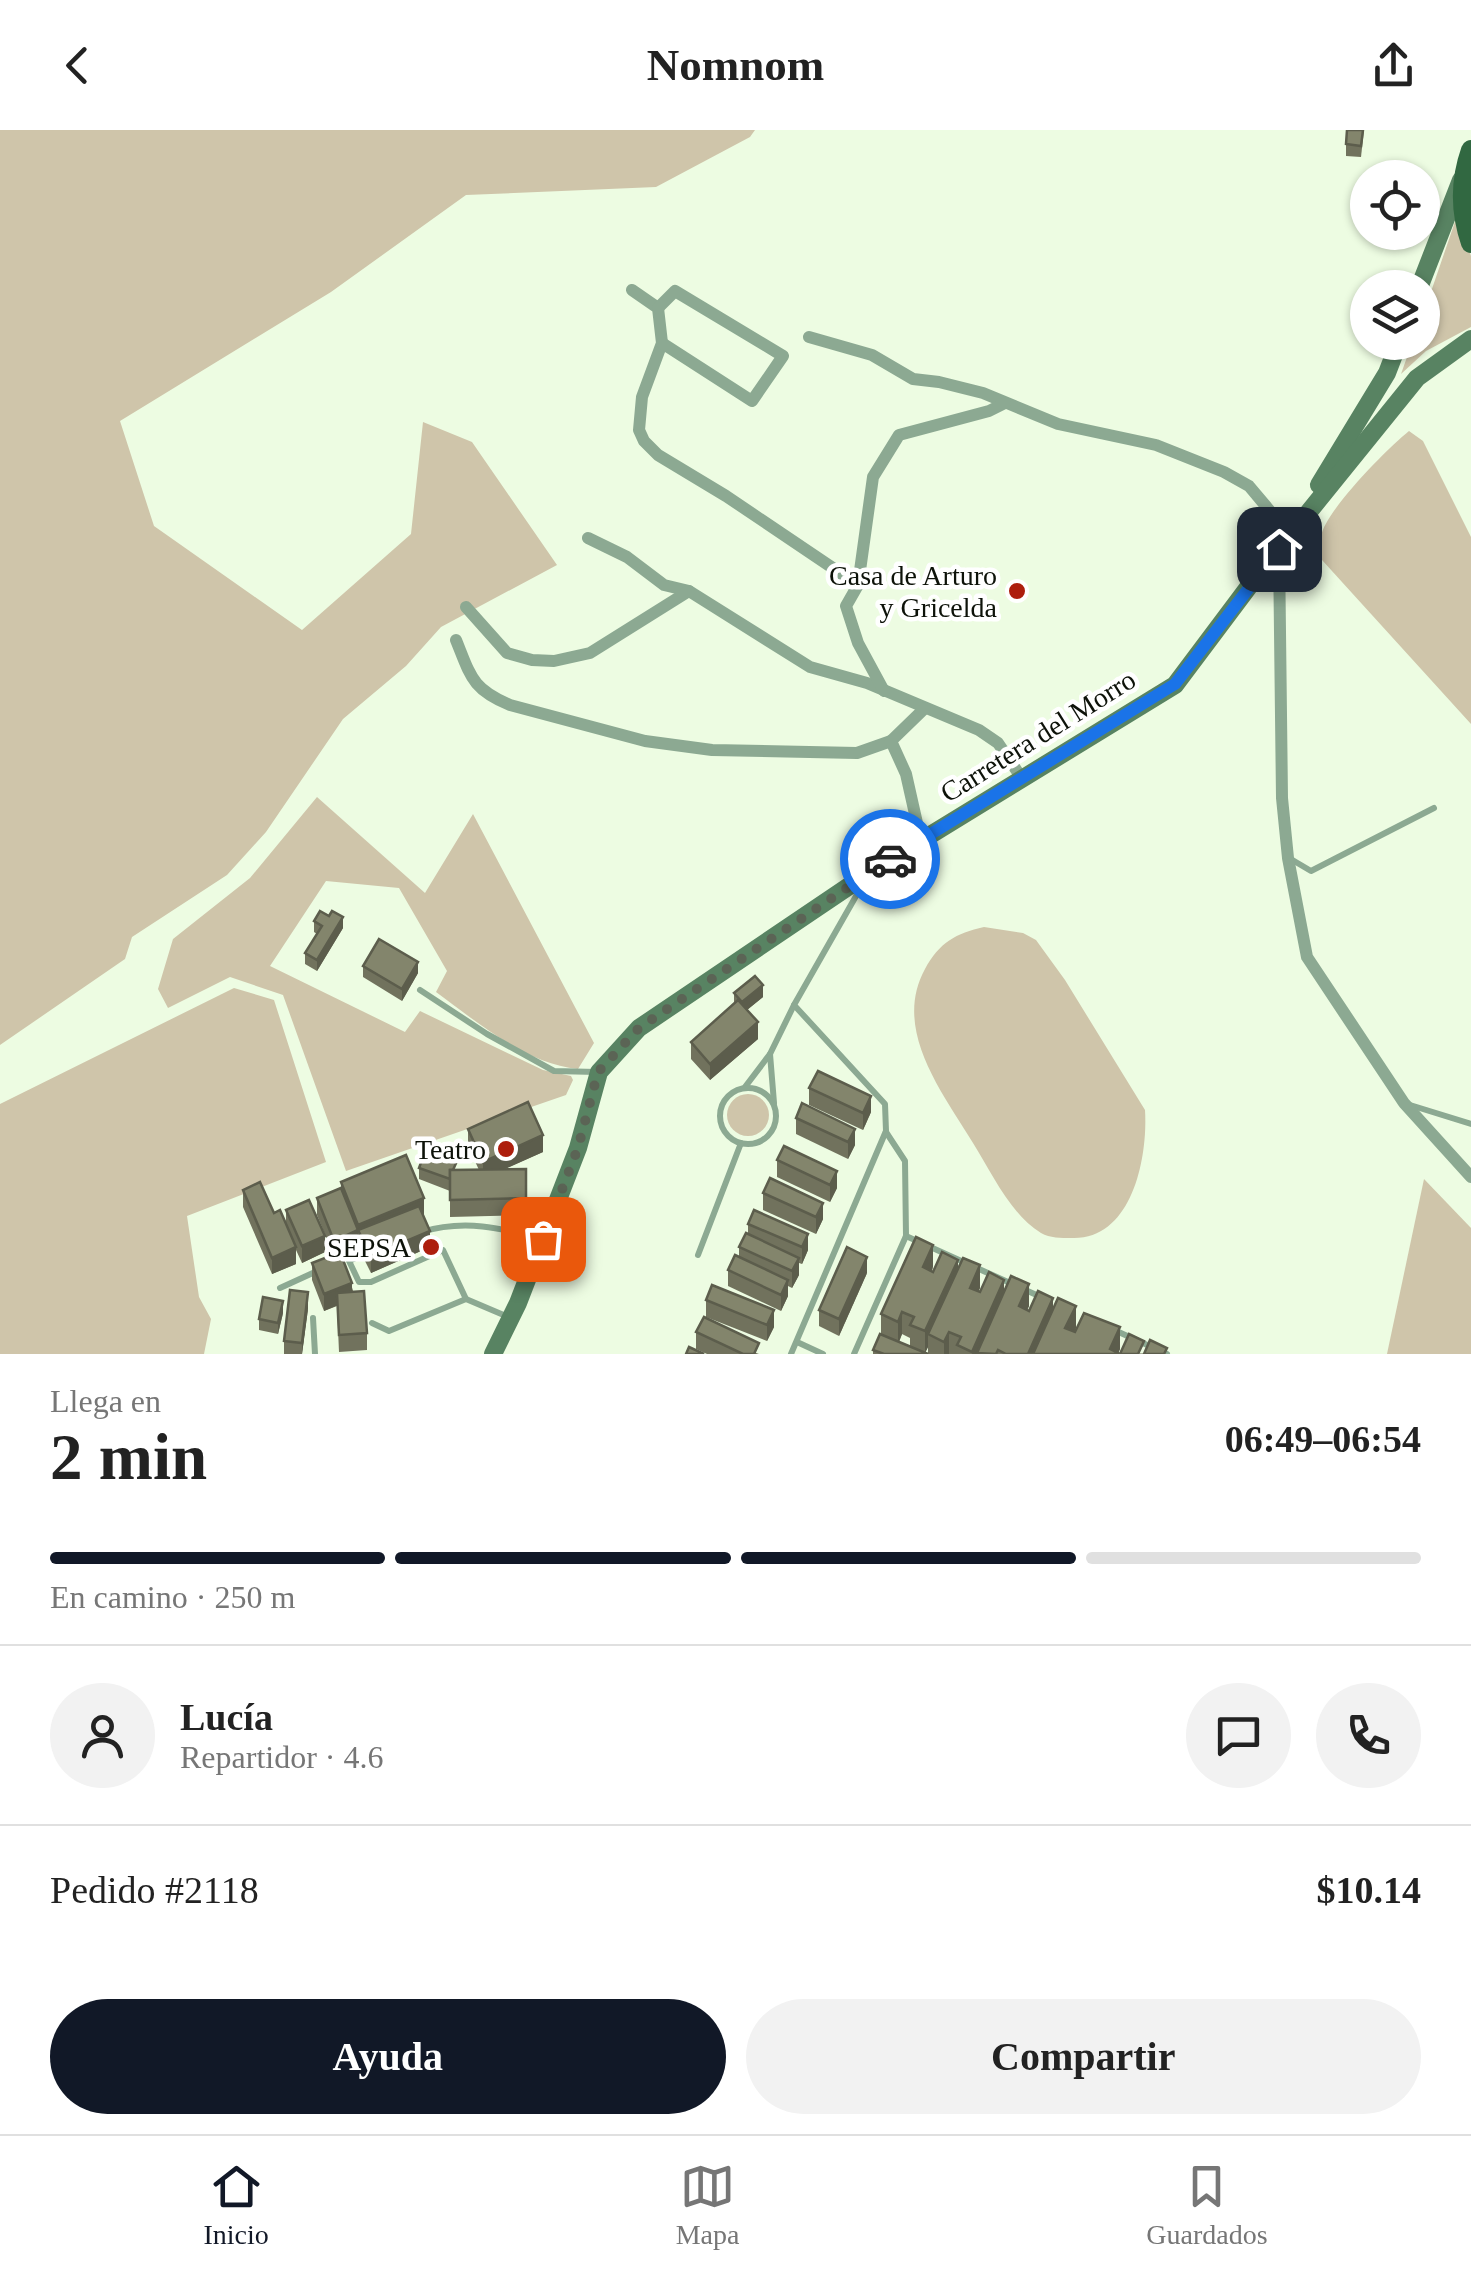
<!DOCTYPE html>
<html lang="es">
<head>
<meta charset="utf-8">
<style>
	:root { --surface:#fff; --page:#f2f2f2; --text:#222; --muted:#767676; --line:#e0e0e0; --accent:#111827 }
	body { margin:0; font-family:"Times New Roman",serif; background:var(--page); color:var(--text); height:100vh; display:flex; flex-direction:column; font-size:38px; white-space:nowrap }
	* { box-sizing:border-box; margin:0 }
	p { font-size:32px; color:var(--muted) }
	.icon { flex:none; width:55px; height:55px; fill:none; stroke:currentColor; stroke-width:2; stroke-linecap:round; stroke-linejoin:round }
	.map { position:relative; height:1224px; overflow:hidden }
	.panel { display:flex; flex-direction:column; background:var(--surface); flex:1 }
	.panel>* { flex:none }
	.fabs { position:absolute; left:1350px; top:30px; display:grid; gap:20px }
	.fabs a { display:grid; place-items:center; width:90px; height:90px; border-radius:50%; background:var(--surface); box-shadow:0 2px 8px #0004; font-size:50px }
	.pin { position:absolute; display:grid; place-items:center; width:85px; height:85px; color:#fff; margin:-42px; border-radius:20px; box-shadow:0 5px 15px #0006 }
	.courier { position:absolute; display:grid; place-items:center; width:100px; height:100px; margin:-50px; border:8px solid #1a73e8; border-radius:50%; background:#fff; color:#222; box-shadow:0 2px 12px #0007 }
	.head em { font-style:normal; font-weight:600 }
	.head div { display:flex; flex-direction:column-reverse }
	.head { display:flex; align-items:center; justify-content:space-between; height:170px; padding:0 50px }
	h1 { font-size:65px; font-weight:600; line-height:75px }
	.bar { display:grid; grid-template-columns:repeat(4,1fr); gap:15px 10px; align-content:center; height:120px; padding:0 50px }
	.bar i { height:12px; border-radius:8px; background:var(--line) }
	.bar .active { background:var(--accent) }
	.bar p { grid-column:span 4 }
	.line { display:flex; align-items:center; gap:25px; padding:0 50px; border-top:2px solid var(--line) }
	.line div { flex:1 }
	.round { display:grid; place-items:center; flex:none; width:105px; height:105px; border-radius:52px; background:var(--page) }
	.primary-button { display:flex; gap:20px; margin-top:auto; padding:20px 50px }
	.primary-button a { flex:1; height:115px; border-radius:60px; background:var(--accent); color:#fff; font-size:40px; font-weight:600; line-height:115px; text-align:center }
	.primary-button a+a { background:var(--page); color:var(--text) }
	header { display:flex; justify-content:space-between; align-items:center; height:130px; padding:0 50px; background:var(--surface); font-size:45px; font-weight:600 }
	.tab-bar { display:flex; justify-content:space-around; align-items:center; height:140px; border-top:2px solid var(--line); background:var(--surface); font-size:28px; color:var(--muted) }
	.tab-bar a { display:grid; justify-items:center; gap:5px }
	.tab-bar .active { color:var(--accent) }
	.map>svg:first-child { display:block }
	.green { fill:#cfc5aa }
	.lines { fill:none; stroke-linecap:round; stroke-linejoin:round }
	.lane { stroke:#8ca992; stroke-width:6 }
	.street { stroke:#8ca992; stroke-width:12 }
	.secondary { stroke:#588362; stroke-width:18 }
	.primary { stroke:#316841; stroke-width:20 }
	.wall { fill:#71725d; fill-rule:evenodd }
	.shaded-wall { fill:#5c5d4c }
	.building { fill:#83856c; stroke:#5c5d4c; stroke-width:2.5 }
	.done { stroke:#5b6455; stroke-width:10; stroke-dasharray:0 18 }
	.route { stroke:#1a73e8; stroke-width:12 }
	.poi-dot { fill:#ad1e0d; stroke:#fff; stroke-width:4 }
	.labels { text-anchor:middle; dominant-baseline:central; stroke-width:9; stroke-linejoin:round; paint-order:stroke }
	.poi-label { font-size:28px; fill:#0d1209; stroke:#fff; text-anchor:end }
	.street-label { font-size:28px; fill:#0d1209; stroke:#fff }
</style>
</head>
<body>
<header><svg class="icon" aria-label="back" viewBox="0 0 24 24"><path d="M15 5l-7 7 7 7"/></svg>Nomnom<svg class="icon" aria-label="share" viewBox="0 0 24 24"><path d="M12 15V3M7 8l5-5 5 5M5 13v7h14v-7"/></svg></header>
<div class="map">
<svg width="1471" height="1224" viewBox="0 0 1471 1224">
	<rect width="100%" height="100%" fill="#edfce2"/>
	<g class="green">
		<path d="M0,0H755L750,7L656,57L466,65L331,162L120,291L154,396L302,500L411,404L423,292L472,312L557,435L441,497L406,536L343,589L266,702L227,745L132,807L125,829L0,915Z"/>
		<path d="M1458,83L1471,126V197L1426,221L1401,244L1412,213L1422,212L1423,185Z"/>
		<path d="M1409,301L1423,311L1471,407V594L1322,430C1322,423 1320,413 1321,406C1326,380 1388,318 1409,301Z"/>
		<path d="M317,667L425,763L473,684L594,913L578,939C526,934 477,892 436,862L447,841L399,758L326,751L270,836L405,902L420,881L543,940L571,946L573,950L566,965L346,1041L283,865L230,847L168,878L158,859L173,809L250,748Z"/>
		<path d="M984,797L1023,803L1036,810L1065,850L1145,980C1148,1028 1132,1111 1071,1108C1061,1108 1050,1108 1041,1103C1010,1084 992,1043 973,1013C942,962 892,899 925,839C939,813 956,803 984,797Z"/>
		<path d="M234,858L274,870L326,1032L187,1086L199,1167L211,1189L204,1224H0V974Z"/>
		<circle cx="748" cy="985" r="21"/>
		<path d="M1424,1049L1471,1098V1224H1387Z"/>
	</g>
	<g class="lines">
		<g class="lane">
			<path d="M1289,728L1311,741L1434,678"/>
			<path d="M420,860L487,904L554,941L597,942"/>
			<path d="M745,957L770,924"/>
			<circle cx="748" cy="986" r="28"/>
			<path d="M774,973L770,924L794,875"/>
			<path d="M1410,975L1471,994"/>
			<path d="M422,1102C464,1089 501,1098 542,1109"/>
			<path d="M906,1106L1041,1167"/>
			<path d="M369,1122L349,1131L359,1152H371L443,1120L466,1169L389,1201L372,1193"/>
			<path d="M698,1125L741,1013"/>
			<path d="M280,1158L315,1142"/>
			<path d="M466,1169L506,1186"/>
			<path d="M313,1188L315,1224"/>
			<path d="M1112,1199L1167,1224"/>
			<path d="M797,1212L823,1224"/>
			<path d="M791,1224L886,1001L885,974L794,875L864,752"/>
			<path d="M854,1224L906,1106L905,1031L886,1002"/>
		</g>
		<g class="street">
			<path d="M632,160L658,178L662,213L642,267L639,300L644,311L658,325L726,366L858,455"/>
			<path d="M658,178L675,161L783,226L752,271L662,213"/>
			<path d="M809,207L872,225L913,249L939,252L983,263L1058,294L1156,315L1224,342L1249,356L1270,381V402L1258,439"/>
			<path d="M588,408L627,427L664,455L689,461L810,537L867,553L979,600L998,613L1023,650"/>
			<path d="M1279,419L1282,668L1288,728L1307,827L1404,973L1471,1047"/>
			<path d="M466,477L507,523L532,530L554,531L590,523L689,461"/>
			<path d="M456,510C471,547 472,559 510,575L645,611L712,620L857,623L891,611"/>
			<path d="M884,561L858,513L846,476L858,455L873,347L899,305L989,281L1005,273"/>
			<path d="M925,708L917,693L906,644L891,611L925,578"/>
		</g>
		<g class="secondary">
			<path d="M1419,158L1461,50"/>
			<path d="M1319,355L1387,243L1399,212"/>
			<path d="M493,1224L518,1173L578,1018L599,942L639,898L870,742L1175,555L1253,451L1417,248L1471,209"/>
		</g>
		<path class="primary" d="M1471,20C1460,51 1460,81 1471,113"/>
	</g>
	<g class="wall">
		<path d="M1364,0L1361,27L1346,26V14Z"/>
		<path d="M329,786L343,798L317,841L305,834V823L317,804L314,802V791Z"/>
		<path d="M363,836L418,843L402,871L363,847Z"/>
		<path d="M734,863L763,867L747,880L758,909L710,950L691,929V912L734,874Z"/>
		<path d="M809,958L871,982L863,1000L809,975Z"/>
		<path d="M796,988L855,1015L848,1029L796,1004Z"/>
		<path d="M468,999L543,1022L504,1039H526V1085L450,1087V1058V1061L419,1049V1038L479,1040L468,1016Z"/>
		<path d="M777,1030L837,1058L830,1072L777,1047Z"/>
		<path d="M341,1052L424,1087L430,1117L371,1143L358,1117L341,1124L367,1203V1220L339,1222L337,1176L324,1181L312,1150V1133L333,1124L317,1085V1068L341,1058Z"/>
		<path d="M243,1060L286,1094V1080L325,1122L302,1133L296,1120V1134L272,1144L243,1077Z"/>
		<path d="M763,1063L823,1089L816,1104L763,1080Z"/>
		<path d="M748,1094L808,1120L802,1134L799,1133V1145L792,1158L788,1156V1166L781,1181L728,1156V1140L739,1126V1117L748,1104Z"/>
		<path d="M933,1137L932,1141L958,1139L980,1158L978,1161L1004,1162L1029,1176L1027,1180L1053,1179L1076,1198L1074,1202L1120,1219L1118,1223L1167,1224H928V1217L925,1223L928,1224H873V1220L881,1204V1184ZM902,1204L910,1208V1217L899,1212Z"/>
		<path d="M867,1143L839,1206L819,1196V1180Z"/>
		<path d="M706,1170L774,1197L767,1211L706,1187Z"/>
		<path d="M308,1179L302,1224H284V1211Z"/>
		<path d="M283,1183L278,1204L259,1200V1189Z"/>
		<path d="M696,1202L759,1224H707L696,1219Z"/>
	</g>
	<g class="shaded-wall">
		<path d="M343,787V798L317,841V830Z"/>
		<path d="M418,832V843L402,871V859Z"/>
		<path d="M763,855V867L742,884V872Z"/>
		<path d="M758,892V909L710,950V934Z"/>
		<path d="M871,966V982L863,1000V983Z"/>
		<path d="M855,999V1015L848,1029V1012Z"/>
		<path d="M543,1005V1022L483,1049V1032Z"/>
		<path d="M837,1041V1058L830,1072V1055Z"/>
		<path d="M424,1068V1090L358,1100V1095Z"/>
		<path d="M823,1073V1089L816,1104V1087Z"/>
		<path d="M358,1100V1117L334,1127V1111Z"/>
		<path d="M430,1101V1117L371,1143V1126Z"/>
		<path d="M808,1104V1120L802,1134V1117Z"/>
		<path d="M325,1106V1122L302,1133V1116Z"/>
		<path d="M933,1115V1137L923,1160V1137Z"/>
		<path d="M296,1117V1134L272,1144V1128Z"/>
		<path d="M867,1127V1143L839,1206V1189Z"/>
		<path d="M799,1128V1145L792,1158V1141Z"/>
		<path d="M958,1130V1152L928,1204V1217L925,1223V1201Z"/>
		<path d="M980,1135V1158L970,1180V1158Z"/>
		<path d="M788,1150V1166L781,1181V1165Z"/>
		<path d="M1004,1150V1172L977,1224H972Z"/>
		<path d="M352,1153V1169L324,1181V1164Z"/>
		<path d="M1029,1154V1176L1019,1198V1176Z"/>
		<path d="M308,1162V1179L302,1224V1213Z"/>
		<path d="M1053,1168V1190L1038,1224H1028Z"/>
		<path d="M283,1171V1183L278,1204V1193Z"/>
		<path d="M1076,1176V1198L1065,1220V1198Z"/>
		<path d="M774,1180V1197L767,1211V1195Z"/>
		<path d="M902,1182V1204L898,1214V1192Z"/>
		<path d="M1120,1197V1219L1118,1224L1110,1219Z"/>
		<path d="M949,1202V1224H944V1212Z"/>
	</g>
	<g class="building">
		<path d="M1347,0H1363L1361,16L1346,14Z"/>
		<path d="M320,781L329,786L332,781L343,787L317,830L305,823L322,796L314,791Z"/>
		<path d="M379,809L418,832L402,859L363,836Z"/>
		<path d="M755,846L763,855L742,872L734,863Z"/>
		<path d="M738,870L758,892L710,934L691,912Z"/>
		<path d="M818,941L871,966L863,983L809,958Z"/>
		<path d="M528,972L543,1005L483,1032L468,999Z"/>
		<path d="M802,973L855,999L848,1012L796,988Z"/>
		<path d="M784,1016L837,1041L830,1055L777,1030Z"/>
		<path d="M426,1019L457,1031L453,1040H450V1049L419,1038Z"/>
		<path d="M406,1025L424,1068L358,1095L341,1052Z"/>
		<path d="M526,1039V1068L450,1070V1040Z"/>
		<path d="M770,1048L823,1073L816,1087L763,1063Z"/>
		<path d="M260,1052L274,1083L280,1080L296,1117L272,1128L243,1060Z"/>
		<path d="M341,1058L358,1100L334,1111L317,1068Z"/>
		<path d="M309,1070L325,1106L302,1116L286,1080Z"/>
		<path d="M419,1076L430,1101L371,1126L358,1100Z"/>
		<path d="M754,1080L808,1104L802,1117L748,1094Z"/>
		<path d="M746,1103L799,1128L792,1141L739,1117Z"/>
		<path d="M916,1107L933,1115L923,1137L933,1142L942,1122L958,1130L925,1201L910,1195L914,1187L902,1182L898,1192L881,1184Z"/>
		<path d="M847,1117L867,1127L839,1189L819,1180Z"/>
		<path d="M340,1122L352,1153L324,1164L312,1133Z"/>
		<path d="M735,1125L788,1150L781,1165L728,1140Z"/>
		<path d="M963,1128L980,1135L970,1158L980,1162L989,1142L1004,1150L972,1222L957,1215L961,1207L949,1202L944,1212L928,1204Z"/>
		<path d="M1011,1146L1029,1154L1019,1176L1029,1181L1038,1161L1053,1168L1028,1224H1006L998,1220L996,1224L977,1223Z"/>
		<path d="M712,1155L774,1180L767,1195L706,1170Z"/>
		<path d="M290,1160L308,1162L302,1213L284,1211Z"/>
		<path d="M364,1161L367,1203L339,1205L337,1163Z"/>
		<path d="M263,1167L283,1171L278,1193L259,1189Z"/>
		<path d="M1058,1168L1076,1176L1065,1198L1075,1202L1084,1183L1120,1197L1110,1219L1120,1224L1129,1204L1144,1211L1138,1224H1033Z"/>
		<path d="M704,1187L759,1213L754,1224H743L696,1202Z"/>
		<path d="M880,1204L928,1224H884L873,1220Z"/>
		<path d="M1150,1210L1167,1218L1164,1224H1144Z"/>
		<path d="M689,1217L704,1224H686Z"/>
	</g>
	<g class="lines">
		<path class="done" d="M543,1109L578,1018L598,942L639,898L890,729"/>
		<path class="route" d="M890,729L1175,554L1279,419"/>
	</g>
	<g class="poi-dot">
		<circle cx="1017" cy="461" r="10"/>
		<circle cx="506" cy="1019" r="10"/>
		<circle cx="431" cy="1117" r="10"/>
	</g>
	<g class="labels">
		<g class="poi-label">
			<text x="997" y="445">Casa de Arturo<tspan x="997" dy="32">y Gricelda</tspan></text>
			<text x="486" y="1019">Teatro</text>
			<text x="411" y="1117">SEPSA</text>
		</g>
		<g class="street-label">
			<text transform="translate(1038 606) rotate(-32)">Carretera del Morro</text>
		</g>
	</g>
</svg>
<div class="fabs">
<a><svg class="icon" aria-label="locate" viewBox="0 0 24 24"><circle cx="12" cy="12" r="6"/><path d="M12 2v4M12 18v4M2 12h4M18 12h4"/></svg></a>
<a><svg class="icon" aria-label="layers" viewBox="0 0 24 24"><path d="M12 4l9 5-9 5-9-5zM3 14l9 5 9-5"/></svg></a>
</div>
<div class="pin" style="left:543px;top:1109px;background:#ea580c"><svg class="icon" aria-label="bag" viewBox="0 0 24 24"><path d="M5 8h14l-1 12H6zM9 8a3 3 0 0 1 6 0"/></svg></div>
<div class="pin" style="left:1279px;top:419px;background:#1f2937"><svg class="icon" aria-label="home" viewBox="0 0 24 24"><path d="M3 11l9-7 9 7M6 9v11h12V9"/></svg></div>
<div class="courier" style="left:890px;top:729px"><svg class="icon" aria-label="car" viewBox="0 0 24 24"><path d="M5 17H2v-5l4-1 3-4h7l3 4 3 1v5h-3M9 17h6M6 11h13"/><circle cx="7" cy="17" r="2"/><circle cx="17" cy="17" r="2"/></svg></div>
</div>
<section class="panel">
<div class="head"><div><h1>2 min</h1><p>Llega en</p></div><em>06:49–06:54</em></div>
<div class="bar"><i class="active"></i><i class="active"></i><i class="active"></i><i></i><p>En camino · 250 m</p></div>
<div class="line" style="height:180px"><a class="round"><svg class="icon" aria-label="person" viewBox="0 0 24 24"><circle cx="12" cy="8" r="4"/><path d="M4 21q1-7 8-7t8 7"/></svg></a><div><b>Lucía</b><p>Repartidor · 4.6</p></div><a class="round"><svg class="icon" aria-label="chat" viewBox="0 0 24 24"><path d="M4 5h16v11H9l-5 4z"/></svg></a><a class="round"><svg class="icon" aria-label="phone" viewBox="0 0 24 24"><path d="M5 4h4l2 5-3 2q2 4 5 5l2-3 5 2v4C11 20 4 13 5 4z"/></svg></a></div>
<div class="line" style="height:130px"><div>Pedido #2118</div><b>$10.14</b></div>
<div class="primary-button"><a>Ayuda</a><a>Compartir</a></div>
</section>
<nav class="tab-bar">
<a class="active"><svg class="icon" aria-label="home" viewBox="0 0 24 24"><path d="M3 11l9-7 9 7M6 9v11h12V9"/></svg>Inicio</a>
<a><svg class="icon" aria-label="map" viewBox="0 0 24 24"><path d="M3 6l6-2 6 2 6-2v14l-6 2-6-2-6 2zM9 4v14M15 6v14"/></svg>Mapa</a>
<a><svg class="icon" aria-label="saved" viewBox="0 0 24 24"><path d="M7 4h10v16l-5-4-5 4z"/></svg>Guardados</a>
</nav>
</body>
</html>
